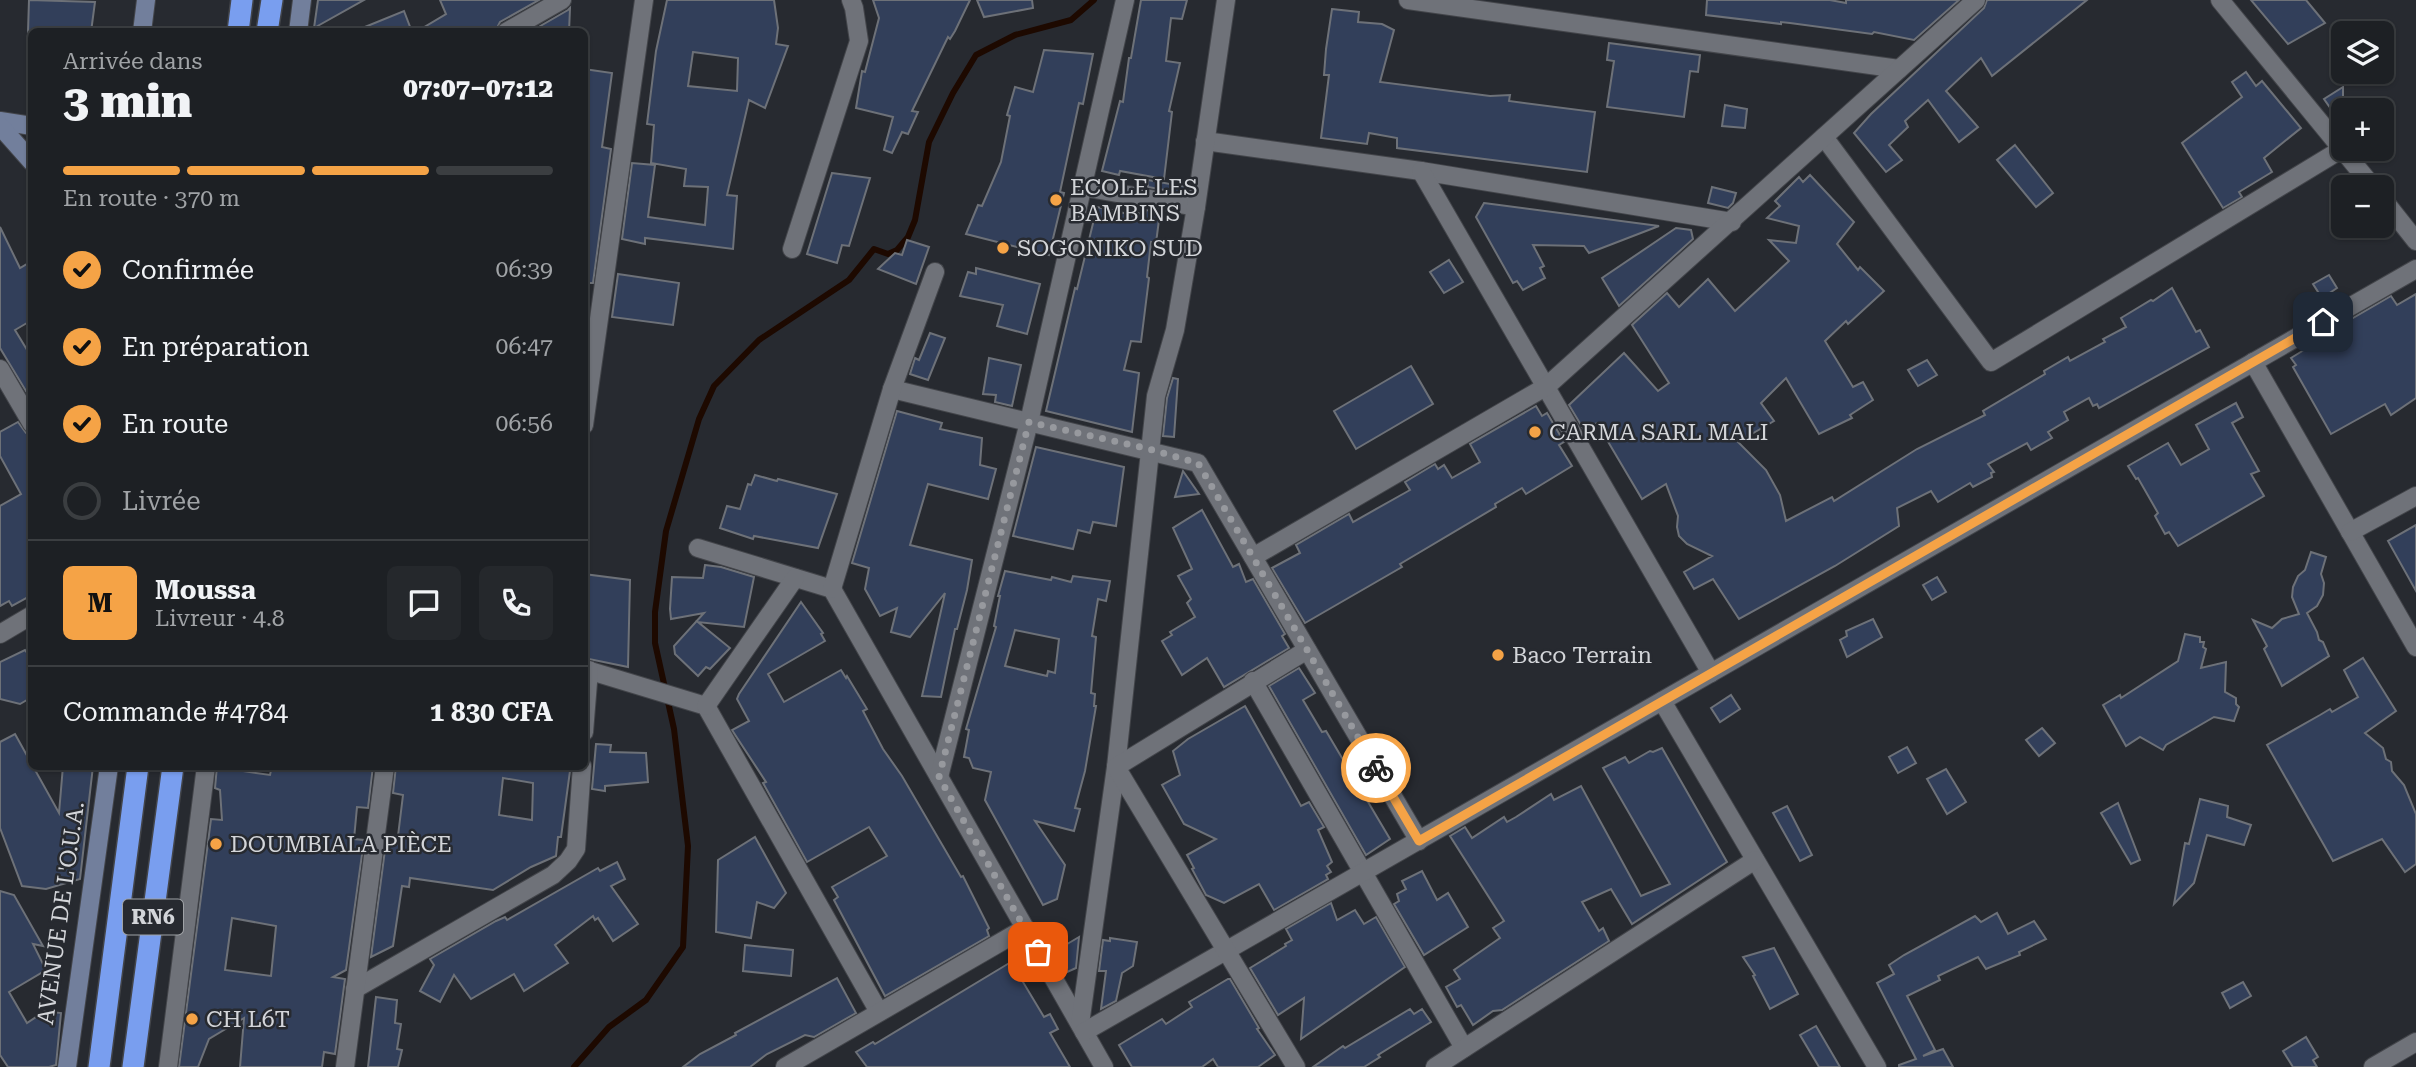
<!DOCTYPE html>
<html lang="fr">
<head>
<meta charset="utf-8">
<style>
	:root { --surface:#1d2024; --page:#25282c; --text:#f1f3f6; --muted:#a0a3a6; --line:#3b3e41; --accent:#f5a346 }
	body { margin:0; font-family:"Roboto Serif",serif; background:var(--page); color:var(--text); height:100vh; display:flex; flex-direction:column; font-size:26px; white-space:nowrap }
	* { box-sizing:border-box; margin:0 }
	p { font-size:23px; color:var(--muted) }
	.icon { flex:none; width:38px; height:38px; fill:none; stroke:currentColor; stroke-width:2; stroke-linecap:round; stroke-linejoin:round }
	.map { position:relative; flex:1; overflow:hidden }
	.side { position:absolute; left:28px; top:28px; width:560px; height:742px; display:flex; flex-direction:column; background:var(--surface); border-radius:10px; box-shadow:0 2px 5px #0004,0 0 0 2px var(--line) }
	.side>* { flex:none }
	.tools { position:absolute; left:2331px; top:21px; display:grid; gap:14px }
	.tools a { display:grid; place-items:center; width:63px; height:63px; border-radius:10px; background:var(--surface); box-shadow:0 2px 5px #0004,0 0 0 2px var(--line); font-size:35px }
	.pin { position:absolute; display:grid; place-items:center; width:60px; height:60px; color:#fff; margin:-30px; border-radius:14px; box-shadow:0 4px 10px #0006 }
	.courier { position:absolute; display:grid; place-items:center; width:70px; height:70px; margin:-35px; border:5px solid #f5a346; border-radius:50%; background:#fff; color:#222; box-shadow:0 2px 9px #0007 }
	.summary em { font-style:normal; font-weight:800 }
	.summary div { display:flex; flex-direction:column-reverse }
	.summary { display:flex; align-items:center; justify-content:space-between; height:119px; padding:0 35px }
	h1 { font-size:46px; font-weight:800; line-height:52px }
	.bar { display:grid; grid-template-columns:repeat(4,1fr); gap:10px 7px; align-content:center; height:84px; padding:0 35px }
	.bar i { height:9px; border-radius:5px; background:var(--line) }
	.bar .on { background:var(--accent) }
	.bar p { grid-column:span 4 }
	.line { display:flex; align-items:center; gap:18px; padding:0 35px; border-top:2px solid var(--line) }
	.line div { flex:1 }
	.round { display:grid; place-items:center; flex:none; width:74px; height:74px; border-radius:10px; background:var(--page) }
	ol { padding:0 35px; list-style:none }
	li { display:flex; align-items:center; gap:21px; height:77px }
	li p { margin-inline-start:auto }
	li .icon { padding:7px; border-radius:50%; background:var(--accent); color:#111; stroke-width:4 }
	li:last-child { color:var(--muted) }
	li i { width:38px; height:38px; border:4px solid var(--line); border-radius:50% }
	.map>svg:first-child { display:block }
	.lines { fill:none; stroke-linecap:round; stroke-linejoin:round }
	.stream { stroke:#1d0900; stroke-width:6 }
	.building { fill:#323f5a; stroke:#6d7178; stroke-width:2; fill-rule:evenodd }
	.street-casing { stroke:#43454a; stroke-width:20 }
	.secondary-casing { stroke:#43454a; stroke-width:20 }
	.highway-casing { stroke:#43454a; stroke-width:24 }
	.street { stroke:#6f7279; stroke-width:18 }
	.secondary { stroke:#727f9c; stroke-width:18 }
	.highway { stroke:#799eef; stroke-width:21 }
	.done { stroke:#97999e; stroke-width:7; stroke-dasharray:0 12.6 }
	.route { stroke:#f5a346; stroke-width:9 }
	.poi-dot { fill:#f5a346; stroke:#272a30; stroke-width:2.5 }
	.labels { text-anchor:middle; dominant-baseline:central; stroke-width:5; stroke-linejoin:round; paint-order:stroke }
	.shield { fill:#272a30; stroke:#9fa2a6; stroke-width:2 }
	.shield-label { font-size:21px; font-weight:bold; fill:#d3d5d9 }
	.poi-label { font-size:23px; fill:#d3d5d9; stroke:#272a30; text-anchor:start }
	.street-label { font-size:23px; fill:#d3d5d9; stroke:#272a30 }
</style>
</head>
<body>
<div class="map">
<svg width="2416" height="1067" viewBox="0 0 2416 1067">
	<rect width="100%" height="100%" fill="#272a30"/>
	<g class="lines">
		<path class="stream" d="M574,1067L609,1027L646,1000L683,947L688,846L674,729L655,643V612L666,531L699,419L714,386L759,340L849,280L874,249L888,254L897,250L908,237L915,220L929,142L953,93L976,55L1015,35L1071,20L1094,0"/>
	</g>
	<g class="building">
		<path d="M29,0L95,2L91,32H28Z"/>
		<path d="M318,0H364L314,28Z"/>
		<path d="M440,0H539L500,22L495,32H416L446,14Z"/>
		<path d="M667,0H774L778,28L776,44L788,46L765,108L749,100L727,195L737,196L733,249L645,238V244L622,239L632,163L655,165L648,217L705,225L708,187L684,186L686,169L651,163L654,125L647,124L656,51ZM693,52L738,58L737,91L688,86Z"/>
		<path d="M873,0H970L955,31L950,39L948,37L912,111L918,112L908,134L902,132L892,153L884,150L893,117L856,108L862,71L865,72L879,18Z"/>
		<path d="M977,0H1032L1033,8L984,17Z"/>
		<path d="M1141,0H1187L1182,19L1171,18L1166,61L1180,63L1169,111L1172,112L1164,179L1120,171L1119,175L1102,171L1120,101L1123,102L1129,58H1131Z"/>
		<path d="M1707,0H1830L1846,3V0H1959L1914,40L1874,32L1872,34L1790,23L1781,22V24L1706,15Z"/>
		<path d="M1987,0H2087L1992,76L1981,58L1946,91L1978,127L1959,142L1928,100L1905,121L1908,127L1889,145L1902,160L1886,172L1854,133L1871,114L1984,8Z"/>
		<path d="M2251,0H2306L2325,23L2288,44Z"/>
		<path d="M570,8L569,32H530L568,10Z"/>
		<path d="M1332,9L1359,12L1358,22L1382,24L1394,30L1380,82L1490,96L1510,95L1509,101L1595,112L1587,172L1397,148V138L1369,133L1367,144L1321,138L1329,75H1324L1326,49Z"/>
		<path d="M404,11L412,32H355V31Z"/>
		<path d="M1609,43L1700,55L1698,72L1690,71L1684,117L1607,107L1614,61L1607,60Z"/>
		<path d="M1044,50L1093,54L1083,104L1079,103L1060,192L1064,193L1049,255L966,234L978,205L982,206L1001,162L1010,116L1007,115L1015,87L1033,92Z"/>
		<path d="M584,69L612,73L602,147L611,149L593,283H584Z"/>
		<path d="M2246,72L2256,86L2262,81L2301,128L2264,158L2272,172L2239,192L2242,197L2223,208L2182,143L2242,97L2232,82Z"/>
		<path d="M2343,87V126L2324,99Z"/>
		<path d="M1725,105L1747,109L1745,128L1722,126Z"/>
		<path d="M2015,145L2053,193L2036,207L1997,160Z"/>
		<path d="M832,173L870,178L849,246L842,245L837,263L807,254Z"/>
		<path d="M1810,175L1854,222L1837,244L1858,270L1860,267L1884,291L1848,324L1846,321L1825,341L1853,387L1863,382L1873,400L1850,415L1852,418L1819,434L1786,378L1761,403L1774,421L1738,442L1766,470L1780,495L1786,521L1832,497L1834,501L1917,449L1985,415L1983,411L2045,374L2044,371L2068,357L2070,361L2105,342L2103,339L2126,327L2121,318L2151,300L2153,301L2172,288L2196,332L2200,330L2209,347L2099,408L2097,404L2093,406L2089,398L2064,412L2068,420L2048,432L2052,438L2031,450L2027,443L1988,464L1994,472L1991,473L1992,477L1973,487L1970,483L1938,502L1931,491L1897,508L1899,526L1835,566L1739,619L1713,579L1694,589L1684,572L1712,556L1687,544L1679,536L1677,527L1678,516L1666,484L1642,499L1597,423L1584,430L1569,405L1624,353L1658,391L1669,383L1632,325L1667,293L1679,307L1708,279L1735,311L1789,261L1769,240L1796,243L1799,226L1767,218L1780,206L1775,201L1799,177L1803,182Z"/>
		<path d="M1148,180L1187,187L1186,194L1148,187Z"/>
		<path d="M1712,187L1736,193L1733,203L1728,208L1708,203Z"/>
		<path d="M1484,203L1659,226L1589,253L1584,246L1533,245L1544,266L1540,268L1545,278L1523,290L1517,281L1513,283L1476,217Z"/>
		<path d="M1097,207L1137,216L1138,213L1145,215L1146,210L1160,212L1156,243L1151,242L1147,277L1149,278L1141,342L1131,341L1124,370L1139,373L1132,432L1046,411L1075,288L1077,289Z"/>
		<path d="M0,227L20,268L32,261V320L15,330L32,358V401L0,348Z"/>
		<path d="M1676,228L1691,230L1693,239L1619,306L1602,278Z"/>
		<path d="M907,240L929,247L916,284L878,269L895,253L902,255Z"/>
		<path d="M1449,260L1463,282L1444,293L1430,272Z"/>
		<path d="M976,268L1040,284L1027,334L997,326L1003,305L960,296L968,272L976,274Z"/>
		<path d="M618,274L679,283L673,325L612,317Z"/>
		<path d="M2329,275L2337,288L2322,298L2313,284Z"/>
		<path d="M2416,294V398L2391,415L2385,404L2331,434L2293,367L2296,365L2291,358L2330,334L2329,332L2391,296L2397,305Z"/>
		<path d="M930,333L945,338L928,380L910,374L915,358L919,360Z"/>
		<path d="M989,358L1021,365L1012,406L995,402L996,395L983,394Z"/>
		<path d="M1927,360L1937,375L1918,386L1908,370Z"/>
		<path d="M1411,366L1433,404L1356,449L1334,411Z"/>
		<path d="M1173,378L1178,379L1174,437L1163,436L1167,398Z"/>
		<path d="M2236,403L2243,417L2232,423L2259,471L2251,474L2264,496L2178,546L2169,532L2165,534L2155,516L2158,513L2138,478L2136,479L2128,466L2168,443L2181,465L2209,449L2196,425Z"/>
		<path d="M1536,406L1542,416L1547,413L1564,442L1559,445L1572,466L1526,494L1522,488L1495,504L1496,507L1400,564L1402,567L1305,623L1272,568L1300,553L1296,545L1349,514L1353,522L1410,490L1405,482L1435,464L1438,469L1444,465L1452,478L1480,462L1470,444Z"/>
		<path d="M897,411L942,423L940,429L982,438L980,465L996,469L988,499L928,484L910,545L972,560L967,590L957,629H955L941,697L922,696L945,593L910,637L891,632L897,608L880,616L865,589L869,568L852,563Z"/>
		<path d="M18,422L26,433L32,435V595L12,606L9,601L0,606V506L21,494L0,456V432Z"/>
		<path d="M1036,447L1124,467L1116,526L1093,522L1090,533L1078,530L1073,549L1013,536Z"/>
		<path d="M1183,471L1199,494L1175,497Z"/>
		<path d="M755,475L777,481L778,479L837,494L818,548L754,536L753,539L720,528L727,506L740,509L748,484L751,485Z"/>
		<path d="M1202,510L1233,567L1239,564L1246,582L1253,579L1285,634L1282,636L1289,648L1224,687L1207,658L1182,675L1162,641L1172,635L1170,632L1195,617L1187,603L1191,599L1178,576L1192,569L1173,528Z"/>
		<path d="M2416,525V591L2388,541Z"/>
		<path d="M2311,552L2326,557L2321,574L2324,583L2323,595L2317,606L2307,613L2317,632L2319,640L2323,642L2329,656L2282,686L2264,649L2267,646L2253,620L2272,628L2282,619L2299,614L2292,597L2293,587L2298,576L2305,570Z"/>
		<path d="M705,565L721,567L754,577L744,627L698,622L730,648L710,669L706,667L698,676L675,654L674,646L704,613L671,619L670,609L672,577L703,578Z"/>
		<path d="M1005,571L1051,580L1052,577L1071,582L1073,576L1110,581L1106,601L1098,599L1092,636L1096,637L1091,693L1095,694L1094,706H1096L1085,771L1075,808L1080,809L1074,831L1035,821L1065,865L1057,899L1043,905L985,800L991,772L973,768L969,758L964,757L969,730L966,729L996,627L994,626L1000,596H998ZM1015,630L1059,639L1055,673L1048,671L1047,676L1005,666Z"/>
		<path d="M584,574L630,580L628,667L584,658Z"/>
		<path d="M1937,577L1946,592L1932,600L1923,585Z"/>
		<path d="M801,602L823,633L821,634L825,641L768,674L784,702L841,670L846,678L847,676L867,709L863,711L883,749L902,776L961,877L963,876L989,928L987,930L989,936L885,996L834,900L838,897L832,887L887,856L869,827L807,862L763,783L766,782L732,730L749,721L737,699L739,694Z"/>
		<path d="M1873,619L1882,637L1847,657L1840,640L1847,636L1846,631Z"/>
		<path d="M2185,634L2200,637V642H2204L2203,647L2206,649L2201,668L2226,662L2225,692L2236,698V704L2239,707L2234,721L2214,717L2166,745L2163,750L2140,737L2126,746L2103,705L2120,695L2121,698L2178,661Z"/>
		<path d="M25,650L32,660V697L20,704L0,699V662Z"/>
		<path d="M2363,658L2396,711L2365,733L2383,748L2386,759L2391,762L2392,771L2404,785L2416,814V864L2405,872L2382,839L2333,861L2267,745L2320,715L2330,709L2332,712L2358,697L2344,670Z"/>
		<path d="M1299,668L1315,693L1303,700L1322,732L1326,731L1390,839L1366,855L1269,686Z"/>
		<path d="M1731,695L1740,709L1720,722L1711,708Z"/>
		<path d="M1245,706L1301,806L1309,802L1324,827L1318,830L1332,862L1327,866L1331,872L1326,875L1328,879L1274,910L1259,884L1224,903L1206,895L1192,869L1194,868L1187,855L1216,839L1184,824L1162,785L1180,775L1173,751L1188,739Z"/>
		<path d="M2042,728L2055,743L2039,756L2026,740Z"/>
		<path d="M15,734L59,813L63,766H93L80,879L46,889L22,886L0,828V742Z"/>
		<path d="M596,744L611,745L610,752L646,753L648,782L605,786V791L592,789Z"/>
		<path d="M1907,747L1916,763L1898,773L1889,757Z"/>
		<path d="M1662,748L1727,862L1632,924L1611,889L1582,902L1599,931L1603,928L1609,941L1502,1010L1493,1011L1473,1025L1461,1005L1457,1007L1446,987L1460,979L1454,970L1500,938L1493,928L1504,921L1450,836L1465,827L1472,838L1504,817L1507,822L1516,817L1551,794L1554,800L1581,786L1641,896L1670,884L1603,768L1625,757L1629,763L1650,751L1653,752Z"/>
		<path d="M217,766H237L236,770L270,775L272,766H373L368,808L357,807L354,839L364,840L346,970L333,977L345,979L335,1054L324,1052L322,1067H240L244,1018L209,1039L198,1067H179L211,819L222,820L220,790L215,788ZM232,918L276,926L271,976L225,970Z"/>
		<path d="M396,766H539L570,771L561,837H558L556,856L531,867L493,890L410,878L409,887L402,886L393,946L371,957L386,842L397,844L403,795L393,793ZM503,778L533,783L532,820L499,815Z"/>
		<path d="M1946,769L1966,802L1947,814L1927,779Z"/>
		<path d="M2200,799L2228,806L2227,817L2251,825L2244,845L2207,835L2194,883L2174,904L2185,843L2189,844Z"/>
		<path d="M2118,803L2140,860L2131,864L2101,813Z"/>
		<path d="M1787,806L1812,855L1800,861L1773,813Z"/>
		<path d="M755,837L786,893L774,908L757,902L751,938L716,932L718,860Z"/>
		<path d="M617,862L625,879L611,886L638,924L613,941L598,918L595,920L593,916L555,945L568,963L524,991L514,974L471,999L454,975L440,1002L420,991L434,965L430,959L496,921L505,917L507,920L598,868L600,871Z"/>
		<path d="M1422,871L1437,900L1448,893L1468,927L1424,955L1394,904L1399,901L1397,894L1406,889L1402,881Z"/>
		<path d="M0,891L14,895L43,946L33,944L46,970L9,992L27,1023L45,1011L61,1013L56,1065L49,1067H8L0,1055Z"/>
		<path d="M1331,903L1337,920L1355,910L1364,924L1376,917L1405,967L1301,1039L1304,998L1278,1015L1250,968L1286,946L1285,944L1292,940L1286,929Z"/>
		<path d="M1997,913L2008,934L2034,921L2046,939L2019,952L2020,955L1986,969L1978,957L1938,976L1940,980L1907,996L1935,1050L1923,1056L1943,1049L1953,1067H1899V1065L1916,1059L1877,983L1894,974L1889,965L1904,955L1975,916L1981,922Z"/>
		<path d="M1079,937L1076,968L1065,973L1052,953Z"/>
		<path d="M1110,938L1137,942L1133,966L1122,973L1116,1001L1101,1009L1106,971H1099L1103,940L1110,941Z"/>
		<path d="M745,945L793,950L791,976L743,971Z"/>
		<path d="M1774,948L1798,994L1770,1009L1753,976L1755,975L1743,957Z"/>
		<path d="M1011,962L1044,1017L1050,1014L1058,1029L1050,1033L1070,1067H867L856,1052L873,1042L875,1044Z"/>
		<path d="M837,978L856,1013L814,1037L805,1035L767,1054L750,1067H683L700,1054L736,1035L735,1033Z"/>
		<path d="M1228,979H1230L1259,1028L1257,1029L1275,1055L1258,1067H1218L1213,1059L1202,1067H1132L1119,1045L1162,1019L1166,1024L1192,1007L1189,1002Z"/>
		<path d="M2243,982L2251,996L2230,1008L2222,993Z"/>
		<path d="M376,997L397,1000L395,1023L401,1024L397,1049L402,1050L398,1067H368Z"/>
		<path d="M1410,1009L1414,1014L1422,1009L1431,1022L1378,1055L1380,1057L1364,1067H1313L1343,1046L1345,1048Z"/>
		<path d="M1816,1026L1840,1067H1819L1800,1035Z"/>
		<path d="M2306,1037L2318,1057L2313,1060L2317,1067H2293L2283,1051Z"/>
	</g>
	<g class="lines">
		<g class="street-casing">
			<g id="street">
				<path d="M1408,0L1899,69"/>
				<path d="M2220,0L2373,187"/>
				<path d="M506,32L562,0"/>
				<path d="M1824,137L1991,362L2342,149"/>
				<path d="M1205,141L1421,171L1732,222"/>
				<path d="M1421,171L1711,673"/>
				<path d="M1083,187L1196,207"/>
				<path d="M2382,198L2416,241"/>
				<path d="M792,249L859,41L854,8L851,0"/>
				<path d="M2253,362L2416,647"/>
				<path d="M0,369L32,424"/>
				<path d="M892,389L1198,463L1419,841"/>
				<path d="M584,425L644,0"/>
				<path d="M2350,532L2416,496"/>
				<path d="M698,548L832,589L1104,1067"/>
				<path d="M1253,557L1547,386L1976,0"/>
				<path d="M832,589L892,389L935,272"/>
				<path d="M0,634L32,615"/>
				<path d="M584,669L706,706L879,1012"/>
				<path d="M1253,681L1464,1048"/>
				<path d="M1662,701L1877,1067"/>
				<path d="M706,706L795,578"/>
				<path d="M584,732L589,670"/>
				<path d="M939,777L1029,422L1125,0"/>
				<path d="M355,989L553,875L568,861L576,849L582,766"/>
				<path d="M1080,1024L1116,767L1156,396L1175,330L1196,207L1226,0"/>
				<path d="M1084,1032L2416,269"/>
				<path d="M168,1067L206,766"/>
				<path d="M345,1067L385,766"/>
				<path d="M785,1067L1025,928"/>
				<path d="M1296,1067L1116,767L1307,650"/>
				<path d="M1435,1067L1755,860"/>
				<path d="M2373,1067L2416,1042"/>
			</g>
		</g>
		<g class="secondary-casing">
			<g id="secondary">
				<path d="M142,32L146,0"/>
				<path d="M298,32L302,0"/>
				<path d="M0,121L32,126"/>
				<path d="M0,126L32,162"/>
				<path d="M67,1067L109,766"/>
			</g>
		</g>
		<g class="highway-casing">
			<g id="highway">
				<path d="M238,32L242,0"/>
				<path d="M267,32L272,0"/>
				<path d="M99,1067L138,766"/>
				<path d="M133,1067L173,766"/>
			</g>
		</g>
		<use href="#street" class="street"/>
		<use href="#secondary" class="secondary"/>
		<use href="#highway" class="highway"/>
	</g>
	<g class="lines">
		<path class="done" d="M1038,952L939,777L1029,422L1149,449L1198,463L1376,768"/>
		<path class="route" d="M1376,768L1419,841L2323,322"/>
	</g>
	<g class="poi-dot">
		<circle cx="1056" cy="200" r="7"/>
		<circle cx="1003" cy="248" r="7"/>
		<circle cx="1535" cy="432" r="7"/>
		<circle cx="1498" cy="655" r="7"/>
		<circle cx="216" cy="844" r="7"/>
		<circle cx="192" cy="1019" r="7"/>
	</g>
	<g class="labels">
		<rect class="shield" x="123" y="899.5" width="60" height="35" rx="5"/>
		<g class="shield-label">
			<text x="153" y="917">RN6</text>
		</g>
		<g class="poi-label">
			<text x="1070" y="187">ECOLE LES<tspan x="1070" dy="26">BAMBINS</tspan></text>
			<text x="1017" y="248">SOGONIKO SUD</text>
			<text x="1549" y="432">CARMA SARL MALI</text>
			<text x="1512" y="655">Baco Terrain</text>
			<text x="230" y="844">DOUMBIALA PIÈCE</text>
			<text x="206" y="1019">CH L6T</text>
		</g>
		<g class="street-label">
			<text transform="translate(61 913) rotate(-82)">AVENUE DE L'O.U.A.</text>
		</g>
	</g>
</svg>
<div class="tools">
<a><svg class="icon" aria-label="layers" viewBox="0 0 24 24"><path d="M12 4l9 5-9 5-9-5zM3 14l9 5 9-5"/></svg></a>
<a>+</a>
<a>−</a>
</div>
<div class="pin" style="left:1038px;top:952px;background:#ea580c"><svg class="icon" aria-label="bag" viewBox="0 0 24 24"><path d="M5 8h14l-1 12H6zM9 8a3 3 0 0 1 6 0"/></svg></div>
<div class="pin" style="left:2323px;top:322px;background:#1f2937"><svg class="icon" aria-label="home" viewBox="0 0 24 24"><path d="M3 11l9-7 9 7M6 9v11h12V9"/></svg></div>
<div class="courier" style="left:1376px;top:768px"><svg class="icon" aria-label="bike" viewBox="0 0 24 24"><circle cx="6" cy="16" r="4"/><circle cx="18" cy="16" r="4"/><path d="M6 16l4-8h5l3 8M10 8l3 8H6M13 5h3"/></svg></div>
<section class="side">
<div class="summary"><div><h1>3 min</h1><p>Arrivée dans</p></div><em>07:07–07:12</em></div>
<div class="bar"><i class="on"></i><i class="on"></i><i class="on"></i><i></i><p>En route · 370 m</p></div>
<ol>
<li><svg class="icon" aria-label="check" viewBox="0 0 24 24"><path d="M5 12l5 5 9-10"/></svg>Confirmée<p>06:39</p></li>
<li><svg class="icon" aria-label="check" viewBox="0 0 24 24"><path d="M5 12l5 5 9-10"/></svg>En préparation<p>06:47</p></li>
<li><svg class="icon" aria-label="check" viewBox="0 0 24 24"><path d="M5 12l5 5 9-10"/></svg>En route<p>06:56</p></li>
<li><i></i>Livrée</li>
</ol>
<div class="line" style="height:126px"><b class="round" style="background:var(--accent);color:#111">M</b><div><b>Moussa</b><p>Livreur · 4.8</p></div><a class="round"><svg class="icon" aria-label="chat" viewBox="0 0 24 24"><path d="M4 5h16v11H9l-5 4z"/></svg></a><a class="round"><svg class="icon" aria-label="phone" viewBox="0 0 24 24"><path d="M5 4h4l2 5-3 2q2 4 5 5l2-3 5 2v4C11 20 4 13 5 4z"/></svg></a></div>
<div class="line" style="height:91px"><div>Commande #4784</div><b>1 830 CFA</b></div>
</section>
</div>
</body>
</html>
